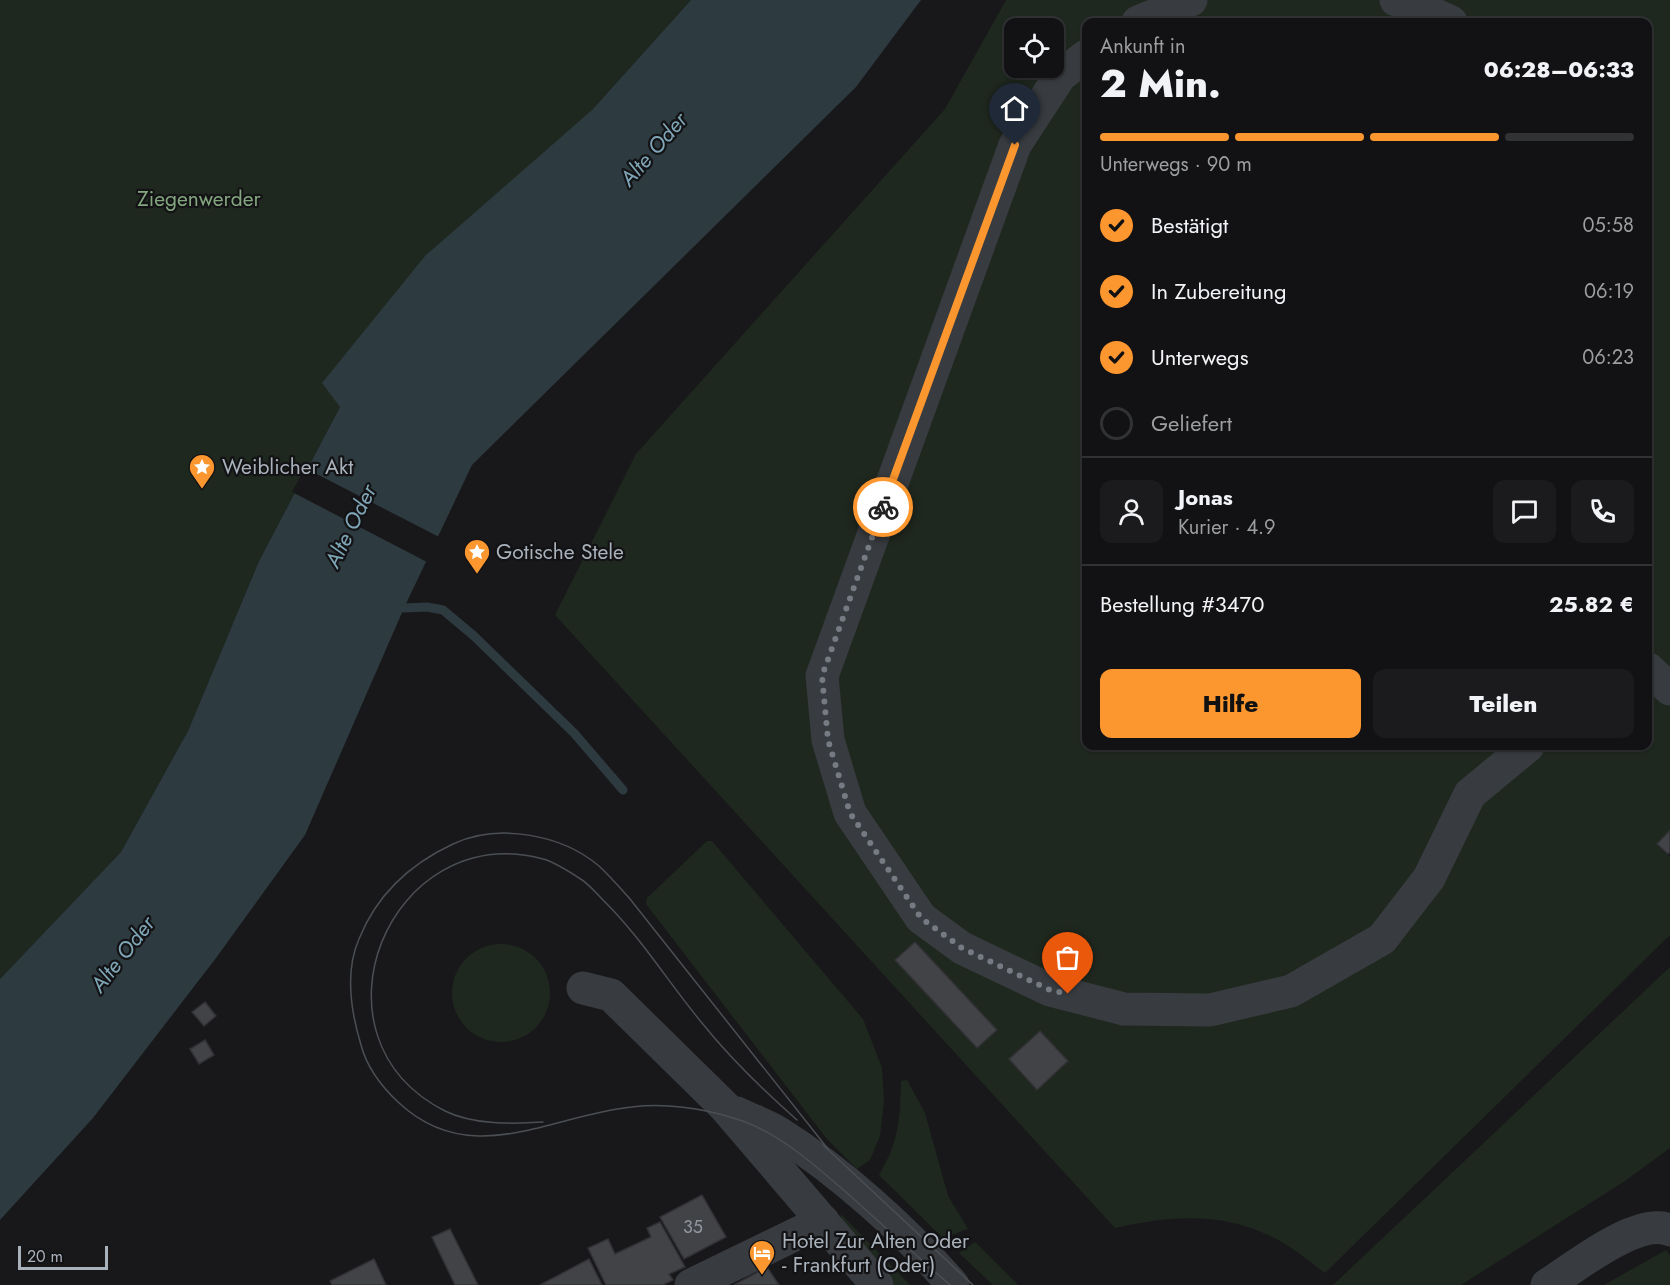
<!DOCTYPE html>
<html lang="de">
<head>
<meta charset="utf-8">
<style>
	:root { --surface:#121214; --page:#1b1b1d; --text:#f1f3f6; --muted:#9c9ea0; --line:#313234; --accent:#fc962e }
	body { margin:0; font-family:Jost,sans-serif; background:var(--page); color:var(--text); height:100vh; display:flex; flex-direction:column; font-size:22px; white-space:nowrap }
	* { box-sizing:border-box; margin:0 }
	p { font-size:20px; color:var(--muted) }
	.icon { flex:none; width:33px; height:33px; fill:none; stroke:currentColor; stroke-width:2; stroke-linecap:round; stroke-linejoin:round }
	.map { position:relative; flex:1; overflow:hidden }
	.drawer { position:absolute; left:1082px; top:18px; width:570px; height:732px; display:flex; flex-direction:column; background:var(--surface); border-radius:12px; box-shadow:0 2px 4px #0004,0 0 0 2px var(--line) }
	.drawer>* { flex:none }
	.fabs { position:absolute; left:1004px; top:18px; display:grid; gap:12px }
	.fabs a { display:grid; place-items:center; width:60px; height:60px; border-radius:12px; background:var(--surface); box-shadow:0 2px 4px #0004,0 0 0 2px var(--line); font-size:30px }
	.scale { position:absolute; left:18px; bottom:15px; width:90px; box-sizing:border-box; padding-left:6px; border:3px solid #a9b1bb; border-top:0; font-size:16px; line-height:21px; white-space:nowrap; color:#a9b1bb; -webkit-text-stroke:4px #131315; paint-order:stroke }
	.pin { position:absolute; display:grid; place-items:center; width:51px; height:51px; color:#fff; margin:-62px -26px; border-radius:50% 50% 50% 0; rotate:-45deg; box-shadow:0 0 6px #0007 }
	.pin .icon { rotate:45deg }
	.courier { position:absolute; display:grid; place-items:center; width:60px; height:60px; margin:-30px; border:4px solid #fc962e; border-radius:50%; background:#fff; color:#222; box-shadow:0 2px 8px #0007 }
	.head em { font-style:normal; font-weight:800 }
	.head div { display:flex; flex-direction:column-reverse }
	.head { display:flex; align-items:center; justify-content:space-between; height:102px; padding:0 18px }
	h1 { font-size:39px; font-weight:800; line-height:45px }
	.bar { display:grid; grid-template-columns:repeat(4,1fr); gap:9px 6px; align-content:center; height:72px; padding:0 18px }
	.bar i { height:8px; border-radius:4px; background:var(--line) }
	.bar .selected { background:var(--accent) }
	.bar p { grid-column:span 4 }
	.line { display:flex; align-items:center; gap:15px; padding:0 18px; border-top:2px solid var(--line) }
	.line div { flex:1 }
	.round { display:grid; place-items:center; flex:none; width:63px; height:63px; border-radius:12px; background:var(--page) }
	ol { padding:0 18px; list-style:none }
	li { display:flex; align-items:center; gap:18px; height:66px }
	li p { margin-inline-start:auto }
	li .icon { padding:6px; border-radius:50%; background:var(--accent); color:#111; stroke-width:4 }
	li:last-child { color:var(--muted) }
	li i { width:33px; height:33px; border:3px solid var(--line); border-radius:50% }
	.button { display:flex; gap:12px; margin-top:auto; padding:12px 18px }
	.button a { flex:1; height:69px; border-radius:12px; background:var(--accent); color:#111; font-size:24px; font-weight:800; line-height:69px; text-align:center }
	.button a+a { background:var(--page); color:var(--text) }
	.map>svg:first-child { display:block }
	.green { fill:#1f281f; fill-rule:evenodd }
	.water { fill:#2d3a3f }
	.pier { fill:#18181a }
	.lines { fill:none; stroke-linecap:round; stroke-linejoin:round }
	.stream { stroke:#2d3a3f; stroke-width:9 }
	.building { fill:#424347; stroke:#323236; stroke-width:1.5 }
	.minor { stroke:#383b3f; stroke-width:33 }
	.tram { stroke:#4b4f54; stroke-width:1.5 }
	.done { stroke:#767b83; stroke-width:6; stroke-dasharray:0 10.8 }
	.route { stroke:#fc962e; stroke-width:8 }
	.labels { text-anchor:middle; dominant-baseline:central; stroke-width:4.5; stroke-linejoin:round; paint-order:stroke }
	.number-label { font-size:18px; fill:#8f969e }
	.park-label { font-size:21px; fill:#83a67f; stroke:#131315 }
	.poi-label { font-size:21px; fill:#a9b1bb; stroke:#131315; text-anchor:start }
	.water-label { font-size:22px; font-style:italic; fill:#7fa6b7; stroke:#131315 }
</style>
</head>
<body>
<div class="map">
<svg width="1670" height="1285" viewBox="0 0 1670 1285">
	<rect width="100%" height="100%" fill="#18181a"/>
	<g class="green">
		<path d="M0,0H691L592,110L340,407L259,561L188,731L121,852L0,979Z"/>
		<path d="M1006,0H1670V831L1657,845L1670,857V935L1325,1273C1310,1262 1296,1250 1280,1241C1227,1211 1172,1215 1115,1228L555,615L636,454L945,109ZM1086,22H1647V746H1086ZM1014,28H1053V68H1014Z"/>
		<path d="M707,841H712L863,1019L882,1068L884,1100L880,1136L870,1160L857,1169L827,1139L646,904L647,898Z"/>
		<circle cx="501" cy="993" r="49"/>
		<path d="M1670,967V1148L1625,1181L1461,1285H1333Z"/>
		<path d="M907,1080L925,1113L948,1196L968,1229L943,1238L879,1175C899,1142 900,1119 901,1081Z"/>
		<path d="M841,1214L910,1285H893L842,1225Z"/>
		<path d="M975,1242L1018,1285H993L959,1253Z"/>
		<path d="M1666,1250L1670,1255V1285H1604Z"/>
	</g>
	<path class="water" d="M691,0H921L856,87L472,465L404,608L305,835L216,958L93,1118L0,1220V979L121,852L188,731L259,561L340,407L322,383L425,256L592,110Z"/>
	<path class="pier" d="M305,468L441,538L429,563L292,492Z"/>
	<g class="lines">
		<path class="stream" d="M404,608L427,607L443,610L474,636L574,733L623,790"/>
	</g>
	<g class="building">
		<path d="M1670,830V852L1668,854L1657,844Z"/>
		<path d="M915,942L997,1030L977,1048L895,960Z"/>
		<path d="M205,1002L216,1016L204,1026L192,1012Z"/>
		<path d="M1040,1031L1068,1061L1037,1090L1009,1059Z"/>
		<path d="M205,1040L214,1055L199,1064L190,1049Z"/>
		<path d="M702,1195L726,1237L684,1259L660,1217Z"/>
		<path d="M660,1222L685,1267L669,1274L673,1280L663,1285H606L588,1248L608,1239L615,1254L651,1237L647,1228Z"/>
		<path d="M450,1229L478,1285H455L432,1237Z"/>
		<path d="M374,1259L386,1285H332L330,1281Z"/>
		<path d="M589,1259L602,1285H540Z"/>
		<path d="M767,1267L779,1285H734Z"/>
	</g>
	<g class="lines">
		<g class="minor">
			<path d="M1396,0L1417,6L1451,22"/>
			<path d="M1138,22L1191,0"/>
			<path d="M1086,56L1060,76L1015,145L822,676L828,740L850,813L921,918L962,948L1050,990L1124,1009L1210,1010L1291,991L1382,939L1429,878L1470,794L1528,746"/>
			<path d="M1647,668L1670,689"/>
			<path d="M583,988L611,995L725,1107L877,1285"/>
			<path d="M737,1113C751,1120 766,1125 779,1133C841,1172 905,1230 953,1285"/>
			<path d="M691,1285L823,1221"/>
			<path d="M1547,1285C1574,1268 1638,1216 1670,1230"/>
		</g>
		<g class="tram">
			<path d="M543,1122C513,1124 473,1125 445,1111C299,1037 390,818 543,859C555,862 568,871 579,878C588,883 595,892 602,899C640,936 668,982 702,1023C730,1058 763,1090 797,1120"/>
			<path d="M823,1145L973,1285"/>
			<path d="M828,1149L630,899C620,888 610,876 599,866C561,834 498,823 453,844C410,864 377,894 359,939C345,971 351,1012 361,1045C367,1068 381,1086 398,1102C471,1171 550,1115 632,1107C664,1103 702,1108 733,1118C780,1131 820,1170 856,1201C887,1229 918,1257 950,1285"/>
		</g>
	</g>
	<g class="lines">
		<path class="done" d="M883,507L822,676L828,740L850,813L921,918L962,948L1050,990L1068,994"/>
		<path class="route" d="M883,507L1015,145"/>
	</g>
	<defs>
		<g id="sight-pin" transform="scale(1.35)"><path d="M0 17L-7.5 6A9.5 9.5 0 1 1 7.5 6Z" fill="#fc962e" stroke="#131315"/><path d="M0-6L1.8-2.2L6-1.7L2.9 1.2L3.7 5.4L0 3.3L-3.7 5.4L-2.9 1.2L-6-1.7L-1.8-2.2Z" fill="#fff"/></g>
		<g id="hotel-pin" transform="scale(1.35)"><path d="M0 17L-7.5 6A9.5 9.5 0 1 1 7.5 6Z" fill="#fc962e" stroke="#131315"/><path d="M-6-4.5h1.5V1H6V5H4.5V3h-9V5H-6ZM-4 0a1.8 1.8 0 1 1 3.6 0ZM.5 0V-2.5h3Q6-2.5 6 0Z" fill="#fff"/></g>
	</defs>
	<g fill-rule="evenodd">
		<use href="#sight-pin" x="202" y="467"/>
		<use href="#sight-pin" x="477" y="552"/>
		<use href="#hotel-pin" x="762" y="1253"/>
	</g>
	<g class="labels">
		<g class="number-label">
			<text x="693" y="1227">35</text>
		</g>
		<g class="park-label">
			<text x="199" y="199">Ziegenwerder</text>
		</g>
		<g class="poi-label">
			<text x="222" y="467">Weiblicher Akt</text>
			<text x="496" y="552">Gotische Stele</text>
			<text x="782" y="1241">Hotel Zur Alten Oder<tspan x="782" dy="24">- Frankfurt (Oder)</tspan></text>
		</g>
		<g class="water-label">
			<text transform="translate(653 149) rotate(-49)">Alte Oder</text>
			<text transform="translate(350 526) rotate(-64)">Alte Oder</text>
			<text transform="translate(122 954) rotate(-52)">Alte Oder</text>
		</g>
	</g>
</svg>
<div class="fabs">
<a><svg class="icon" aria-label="locate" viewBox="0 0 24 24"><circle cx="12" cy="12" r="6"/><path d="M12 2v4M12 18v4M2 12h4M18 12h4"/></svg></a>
</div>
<div class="scale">20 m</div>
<div class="pin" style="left:1068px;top:994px;background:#ea580c"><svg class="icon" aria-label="bag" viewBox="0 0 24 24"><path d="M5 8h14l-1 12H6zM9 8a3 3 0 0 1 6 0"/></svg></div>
<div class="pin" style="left:1015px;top:145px;background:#1f2937"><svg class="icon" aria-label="home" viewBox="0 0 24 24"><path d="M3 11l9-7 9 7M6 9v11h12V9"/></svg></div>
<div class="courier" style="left:883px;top:507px"><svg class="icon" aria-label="bike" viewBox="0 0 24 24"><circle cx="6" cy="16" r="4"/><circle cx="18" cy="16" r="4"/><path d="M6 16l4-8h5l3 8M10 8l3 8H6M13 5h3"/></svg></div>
<section class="drawer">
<div class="head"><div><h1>2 Min.</h1><p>Ankunft in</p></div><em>06:28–06:33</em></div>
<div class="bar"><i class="selected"></i><i class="selected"></i><i class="selected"></i><i></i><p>Unterwegs · 90 m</p></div>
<ol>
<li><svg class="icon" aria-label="check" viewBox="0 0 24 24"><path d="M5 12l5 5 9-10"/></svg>Bestätigt<p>05:58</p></li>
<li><svg class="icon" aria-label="check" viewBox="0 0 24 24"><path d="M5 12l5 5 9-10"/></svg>In Zubereitung<p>06:19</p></li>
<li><svg class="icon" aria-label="check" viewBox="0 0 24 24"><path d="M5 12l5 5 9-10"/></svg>Unterwegs<p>06:23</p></li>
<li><i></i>Geliefert</li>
</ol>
<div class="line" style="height:108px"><a class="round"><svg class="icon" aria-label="person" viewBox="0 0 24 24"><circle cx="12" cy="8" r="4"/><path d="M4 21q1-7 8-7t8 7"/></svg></a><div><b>Jonas</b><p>Kurier · 4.9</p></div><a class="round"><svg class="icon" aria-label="chat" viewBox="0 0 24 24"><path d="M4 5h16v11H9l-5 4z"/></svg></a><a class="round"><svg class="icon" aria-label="phone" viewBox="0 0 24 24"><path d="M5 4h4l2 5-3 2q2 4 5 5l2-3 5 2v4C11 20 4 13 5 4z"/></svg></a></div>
<div class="line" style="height:78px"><div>Bestellung #3470</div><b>25.82 €</b></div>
<div class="button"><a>Hilfe</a><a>Teilen</a></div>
</section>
</div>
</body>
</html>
